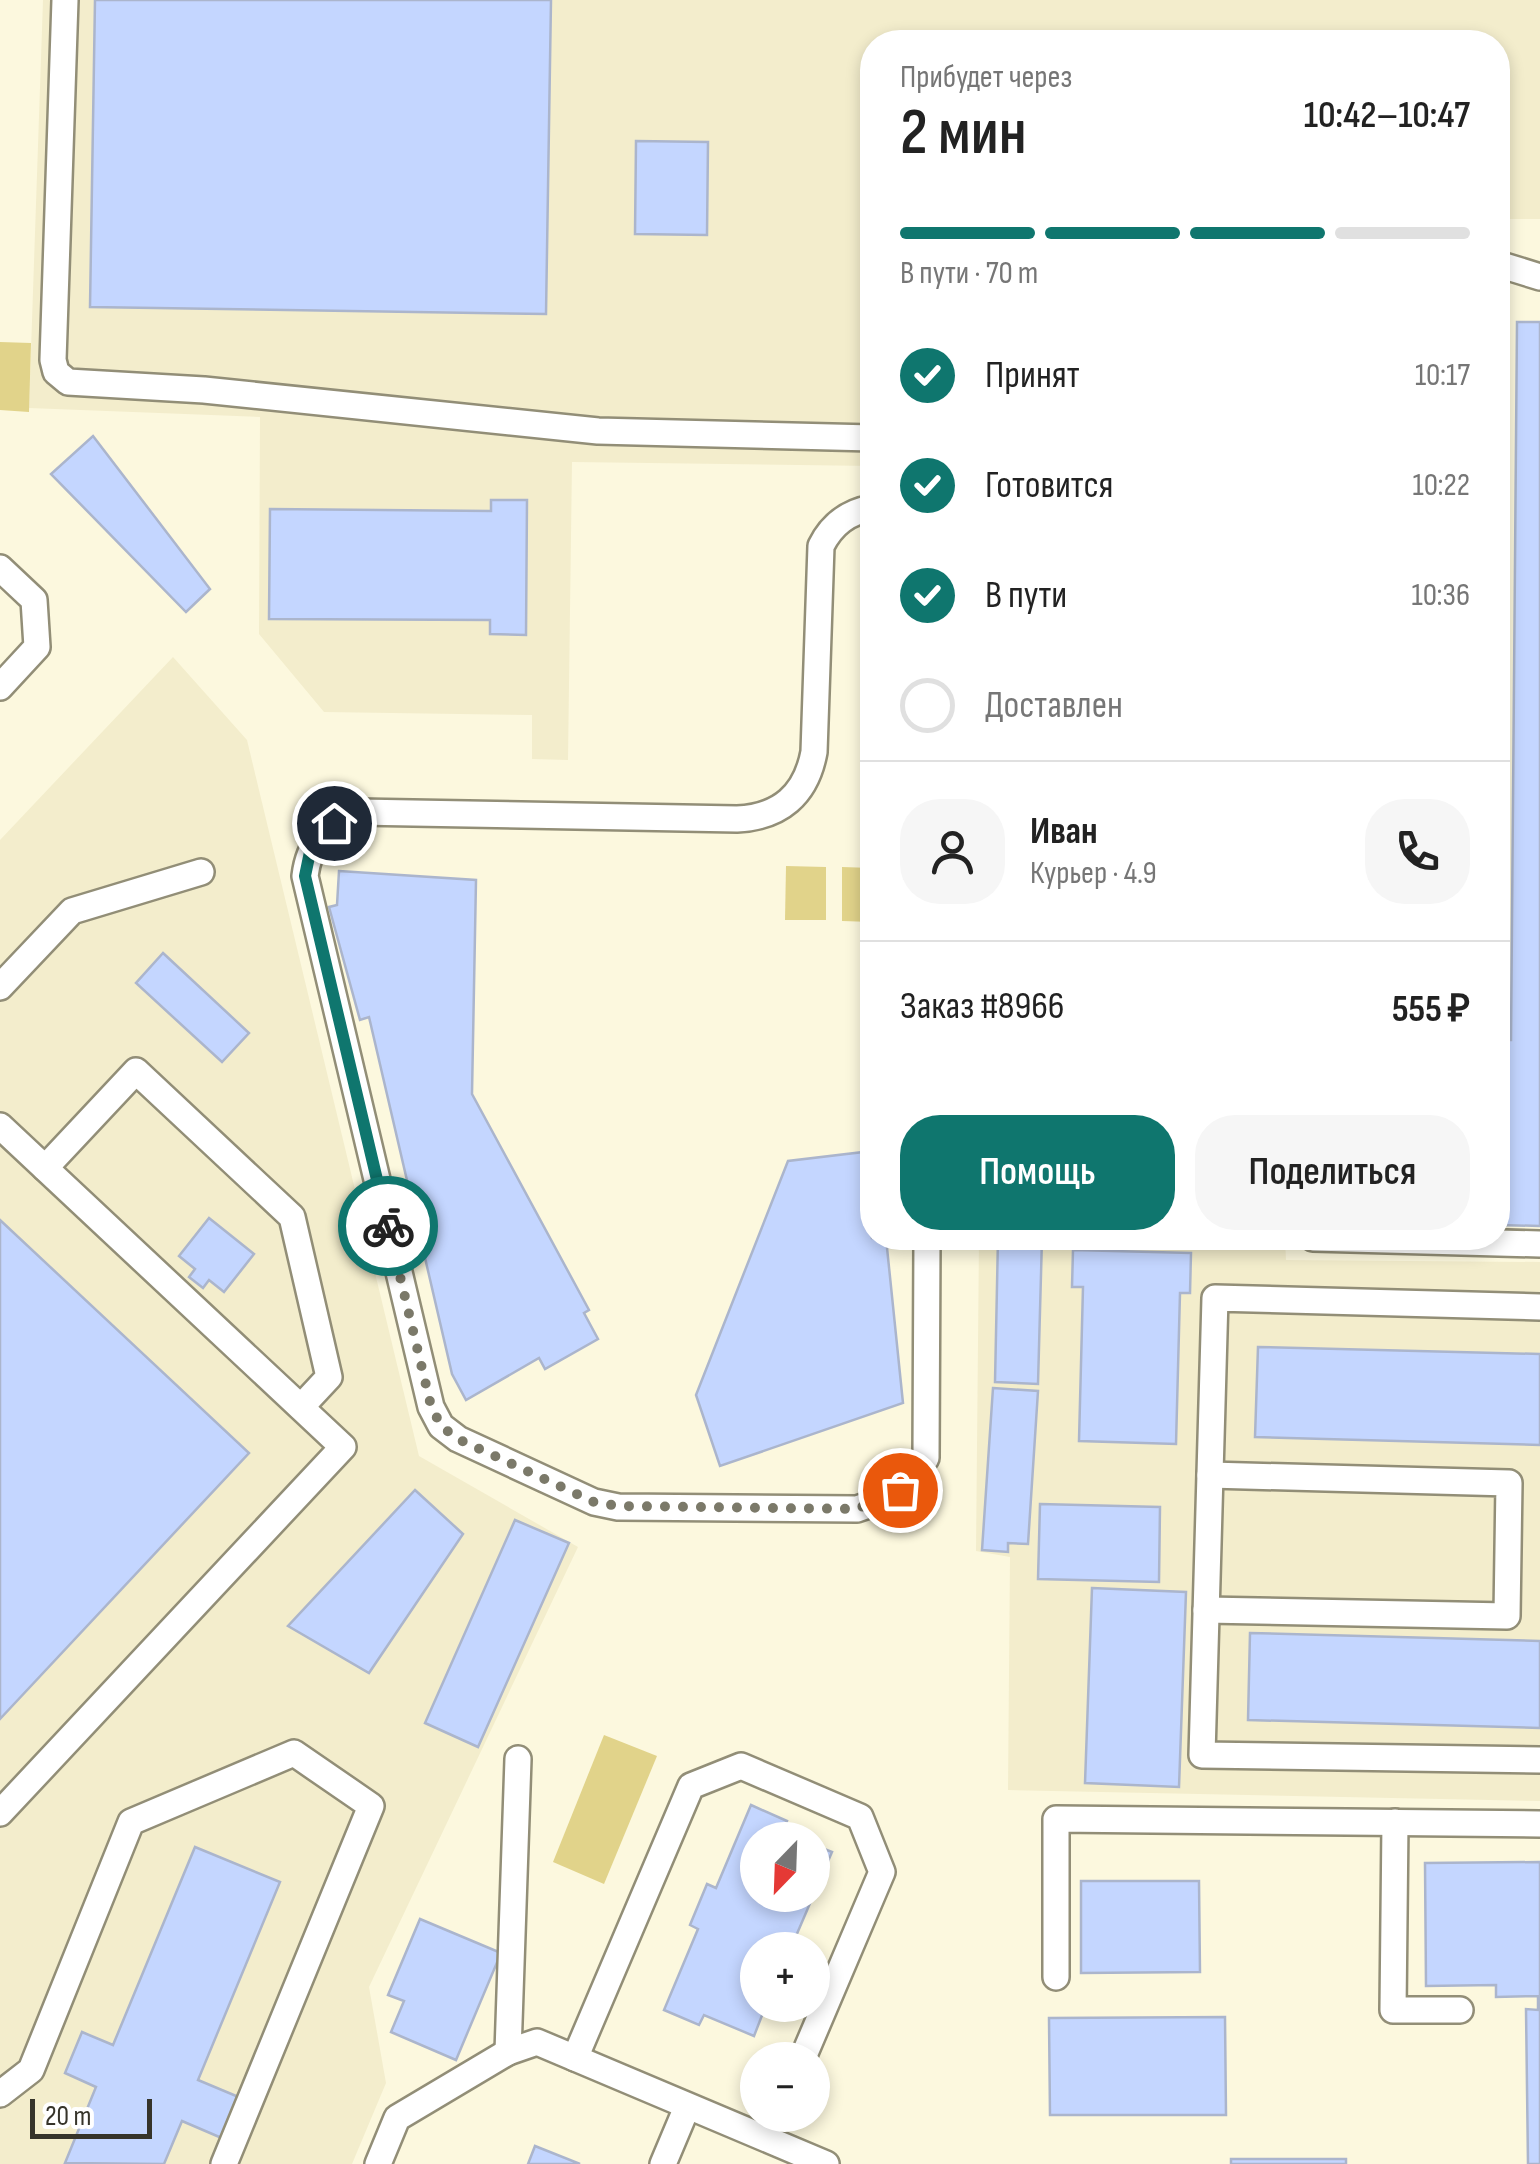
<!DOCTYPE html>
<html lang="ru">
<head>
<meta charset="utf-8">
<style>
	:root { --surface:#fff; --page:#f6f6f6; --text:#222; --muted:#767676; --line:#e0e0e0; --accent:#0f766e }
	body { margin:0; font-family:"Sofia Sans Condensed",sans-serif; background:var(--page); color:var(--text); height:100vh; display:flex; flex-direction:column; font-size:38px; white-space:nowrap }
	* { box-sizing:border-box; margin:0 }
	p { font-size:32px; color:var(--muted) }
	.icon { flex:none; width:55px; height:55px; fill:none; stroke:currentColor; stroke-width:2; stroke-linecap:round; stroke-linejoin:round }
	.map { position:relative; flex:1; overflow:hidden }
	.drawer { position:absolute; left:860px; top:30px; width:650px; height:1220px; display:flex; flex-direction:column; background:var(--surface); border-radius:40px; box-shadow:0 5px 15px #0003 }
	.drawer>* { flex:none }
	.needle { width:65px; rotate:203deg }
	.buttons { position:absolute; left:740px; top:1822px; display:grid; gap:20px }
	.buttons a { display:grid; place-items:center; width:90px; height:90px; border-radius:50%; background:var(--surface); box-shadow:0 5px 15px #0003; font-size:50px }
	.scale { position:absolute; left:30px; bottom:25px; width:122px; box-sizing:border-box; padding-left:10px; border:5px solid #36342a; border-top:0; font-size:28px; line-height:35px; white-space:nowrap; color:#36342a; -webkit-text-stroke:8px #fff; paint-order:stroke }
	.pin { position:absolute; display:grid; place-items:center; width:85px; height:85px; color:#fff; margin:-42px; border:5px solid #fff; border-radius:50%; box-shadow:0 2px 10px #0007 }
	.courier { position:absolute; display:grid; place-items:center; width:100px; height:100px; margin:-50px; border:8px solid #0f766e; border-radius:50%; background:#fff; color:#222; box-shadow:0 2px 12px #0007 }
	.headline em { font-style:normal; font-weight:600 }
	.headline div { display:flex; flex-direction:column-reverse }
	.headline { display:flex; align-items:center; justify-content:space-between; height:170px; padding:0 40px }
	h1 { font-size:65px; font-weight:600; line-height:75px }
	.bar { display:grid; grid-template-columns:repeat(4,1fr); gap:15px 10px; align-content:center; height:120px; padding:0 40px }
	.bar i { height:12px; border-radius:8px; background:var(--line) }
	.bar .current { background:var(--accent) }
	.bar p { grid-column:span 4 }
	.line { display:flex; align-items:center; gap:25px; padding:0 40px; border-top:2px solid var(--line) }
	.line div { flex:1 }
	.round { display:grid; place-items:center; flex:none; width:105px; height:105px; border-radius:40px; background:var(--page) }
	ol { padding:0 40px; list-style:none }
	li { display:flex; align-items:center; gap:30px; height:110px }
	li p { margin-inline-start:auto }
	li .icon { padding:10px; border-radius:50%; background:var(--accent); color:#fff; stroke-width:4 }
	li:last-child { color:var(--muted) }
	li i { width:55px; height:55px; border:5px solid var(--line); border-radius:50% }
	.cta { display:flex; gap:20px; margin-top:auto; padding:20px 40px }
	.cta a { flex:1; height:115px; border-radius:40px; background:var(--accent); color:#fff; font-size:40px; font-weight:600; line-height:115px; text-align:center }
	.cta a+a { background:var(--page); color:var(--text) }
	.map>svg:first-child { display:block }
	.built { fill:#f3edcc }
	.green { fill:#e1d38a }
	.building { fill:#c4d6ff; stroke:#abb5cc; stroke-width:2.5 }
	.lines { fill:none; stroke-linecap:round; stroke-linejoin:round }
	.lane-casing { stroke:#928e77; stroke-width:30 }
	.lane { stroke:#fff; stroke-width:25 }
	.done { stroke:#7b7969; stroke-width:10; stroke-dasharray:0 18 }
	.route { stroke:#0f766e; stroke-width:12 }
</style>
</head>
<body>
<div class="map">
<svg width="1540" height="2164" viewBox="0 0 1540 2164">
	<rect width="100%" height="100%" fill="#fcf8de"/>
	<g class="built">
		<path d="M43,0H1540V219H1498V42H872V466L572,462L568,760L532,759V715L324,712L259,634L260,417L29,408Z"/>
		<path d="M173,657L247,740L419,1456L578,1547L369,1987L386,2083L352,2164H0V840Z"/>
		<path d="M979,1238H1285L1286,1260L1540,1262V1801L1008,1790L1010,1557L976,1551Z"/>
	</g>
	<g class="green">
		<path d="M0,342L31,343L29,412L0,410Z"/>
		<path d="M786,866L826,867V920H785Z"/>
		<path d="M842,867L872,868V922L842,921Z"/>
		<path d="M604,1735L657,1756L604,1884L553,1862Z"/>
	</g>
	<g class="building">
		<path d="M95,0H551L546,314L90,307Z"/>
		<path d="M636,141L708,142L707,235L635,234Z"/>
		<path d="M1517,322H1540V1226L1498,1225V1040H1511Z"/>
		<path d="M93,436L210,589L186,612L51,474Z"/>
		<path d="M491,500H527L526,635L490,634V620L269,619L270,509L491,511Z"/>
		<path d="M339,871L476,880L472,1094L589,1310L584,1313L598,1339L545,1369L539,1358L466,1400L452,1374L369,1017L360,1020L329,907L337,905Z"/>
		<path d="M163,953L249,1033L222,1062L136,983Z"/>
		<path d="M872,1151V1238H886L903,1403L720,1466L696,1395L788,1161Z"/>
		<path d="M209,1218L254,1254L224,1292L209,1280L203,1288L189,1277L195,1269L179,1256Z"/>
		<path d="M0,1220L249,1453L0,1719Z"/>
		<path d="M998,1238H1042L1038,1384L995,1382Z"/>
		<path d="M1073,1250L1191,1253L1190,1293H1180L1176,1444L1079,1441L1083,1287H1072Z"/>
		<path d="M1258,1347L1540,1354V1445L1255,1437Z"/>
		<path d="M993,1388L1038,1391L1028,1544L1008,1543V1552L982,1550Z"/>
		<path d="M415,1490L463,1534L369,1673L288,1626Z"/>
		<path d="M1040,1504L1160,1507L1159,1582L1038,1579Z"/>
		<path d="M515,1520L569,1543L478,1747L425,1723Z"/>
		<path d="M1092,1588L1186,1592L1179,1787L1085,1783Z"/>
		<path d="M1250,1633L1540,1641V1728L1248,1720Z"/>
		<path d="M751,1805L787,1821L783,1831L804,1840H758V1895H812V1844L832,1852L790,1950H758V2005H766L754,2036L704,2015L699,2025L664,2010L698,1929L690,1925L707,1884L716,1888Z"/>
		<path d="M195,1847L280,1882L198,2080L241,2098L224,2139L182,2121L164,2164L65,2163L96,2087L65,2073L82,2032L113,2045Z"/>
		<path d="M1540,1862V2164H1528L1526,2009L1538,2010V1996L1496,1997V1985L1426,1986L1425,1863Z"/>
		<path d="M1081,1881H1199L1200,1972L1081,1973Z"/>
		<path d="M420,1919L501,1953L456,2060L391,2032L404,2001L388,1995Z"/>
		<path d="M1225,2017L1226,2115H1050L1049,2018Z"/>
		<path d="M535,2146L580,2164H528Z"/>
		<rect x="1231" y="2159" width="115" height="5"/>
	</g>
	<g class="lines">
		<g class="lane-casing">
			<g id="lane">
				<path d="M65,0L53,360L56,372L68,382L204,390L598,431L872,438"/>
				<path d="M1498,264L1540,277"/>
				<path d="M872,508C848,512 832,524 821,546L814,752C806,795 780,817 737,819L358,812C327,823 309,843 305,876L431,1407L441,1426L458,1439L594,1502L618,1507L857,1509C889,1499 908,1486 926,1458L927,1238"/>
				<path d="M0,568L34,600L37,647L0,687"/>
				<path d="M0,987L72,911L201,872"/>
				<path d="M0,1126L343,1447L0,1813"/>
				<path d="M45,1168L136,1071L292,1217L329,1377L301,1407"/>
				<path d="M1313,1238L1540,1244"/>
				<path d="M1540,1307L1215,1298L1202,1755L1540,1760"/>
				<path d="M1206,1610L1507,1616L1509,1483L1210,1475"/>
				<path d="M1395,1822L1393,2010H1460"/>
				<path d="M1056,1977V1819L1540,1824"/>
				<path d="M508,2052L518,1759"/>
				<path d="M575,2058L691,1786L741,1766L860,1817L882,1872L802,2060"/>
				<path d="M0,2094L31,2070L131,1822L294,1753L371,1806L224,2164"/>
				<path d="M378,2164L397,2118L508,2052L537,2042L826,2164"/>
				<path d="M663,2164L687,2107"/>
			</g>
		</g>
		<use href="#lane" class="lane"/>
	</g>
	<g class="lines">
		<path class="done" d="M388,1226L431,1406L441,1426L458,1439L594,1502L618,1506L857,1509L900,1490"/>
		<path class="route" d="M334,823L310,852L305,876L388,1226"/>
	</g>
</svg>
<div class="buttons">
<a><svg class="needle" viewBox="-14 -14 28 28"><path d="M0-13l5 13h-10z" fill="#e53935"/><path d="M0 13l5-13h-10z" fill="#767676"/></svg></a>
<a>+</a>
<a>−</a>
</div>
<div class="scale">20 m</div>
<div class="pin" style="left:900px;top:1490px;background:#ea580c"><svg class="icon" aria-label="bag" viewBox="0 0 24 24"><path d="M5 8h14l-1 12H6zM9 8a3 3 0 0 1 6 0"/></svg></div>
<div class="pin" style="left:334px;top:823px;background:#1f2937"><svg class="icon" aria-label="home" viewBox="0 0 24 24"><path d="M3 11l9-7 9 7M6 9v11h12V9"/></svg></div>
<div class="courier" style="left:388px;top:1226px"><svg class="icon" aria-label="bike" viewBox="0 0 24 24"><circle cx="6" cy="16" r="4"/><circle cx="18" cy="16" r="4"/><path d="M6 16l4-8h5l3 8M10 8l3 8H6M13 5h3"/></svg></div>
<section class="drawer">
<div class="headline"><div><h1>2 мин</h1><p>Прибудет через</p></div><em>10:42–10:47</em></div>
<div class="bar"><i class="current"></i><i class="current"></i><i class="current"></i><i></i><p>В пути · 70 m</p></div>
<ol>
<li><svg class="icon" aria-label="check" viewBox="0 0 24 24"><path d="M5 12l5 5 9-10"/></svg>Принят<p>10:17</p></li>
<li><svg class="icon" aria-label="check" viewBox="0 0 24 24"><path d="M5 12l5 5 9-10"/></svg>Готовится<p>10:22</p></li>
<li><svg class="icon" aria-label="check" viewBox="0 0 24 24"><path d="M5 12l5 5 9-10"/></svg>В пути<p>10:36</p></li>
<li><i></i>Доставлен</li>
</ol>
<div class="line" style="height:180px"><a class="round"><svg class="icon" aria-label="person" viewBox="0 0 24 24"><circle cx="12" cy="8" r="4"/><path d="M4 21q1-7 8-7t8 7"/></svg></a><div><b>Иван</b><p>Курьер · 4.9</p></div><a class="round"><svg class="icon" aria-label="phone" viewBox="0 0 24 24"><path d="M5 4h4l2 5-3 2q2 4 5 5l2-3 5 2v4C11 20 4 13 5 4z"/></svg></a></div>
<div class="line" style="height:130px"><div>Заказ #8966</div><b>555 ₽</b></div>
<div class="cta"><a>Помощь</a><a>Поделиться</a></div>
</section>
</div>
</body>
</html>
